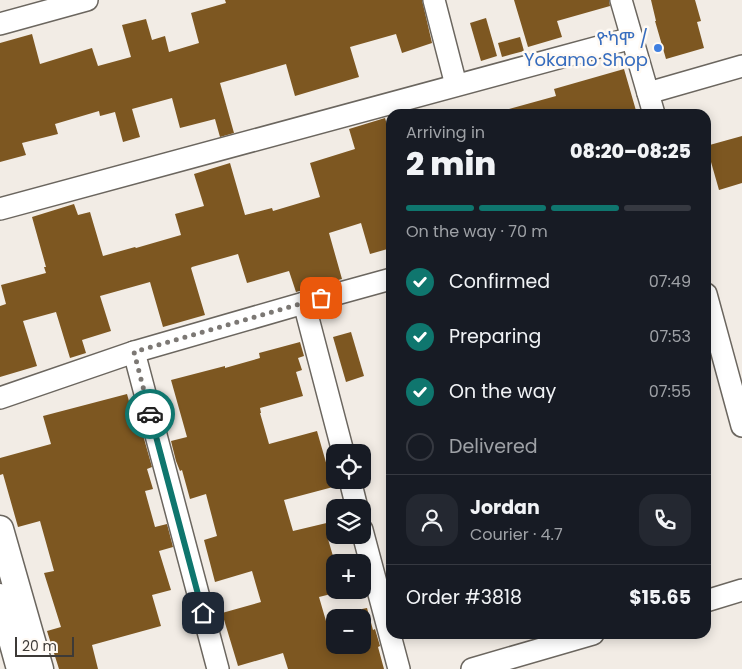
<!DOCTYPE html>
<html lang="en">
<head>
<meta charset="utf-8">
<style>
	:root { --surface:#171b24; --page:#242831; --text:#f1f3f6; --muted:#9ea1a6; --line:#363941; --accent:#0f766e }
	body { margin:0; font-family:Poppins,"Noto Sans Ethiopic",sans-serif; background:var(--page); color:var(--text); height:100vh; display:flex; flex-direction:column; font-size:19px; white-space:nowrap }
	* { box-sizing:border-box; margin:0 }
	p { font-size:16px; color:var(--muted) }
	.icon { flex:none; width:28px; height:28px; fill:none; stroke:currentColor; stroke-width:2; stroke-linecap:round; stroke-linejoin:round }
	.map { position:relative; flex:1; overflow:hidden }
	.panel { position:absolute; left:386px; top:109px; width:325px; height:530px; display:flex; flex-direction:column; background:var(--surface); border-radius:15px; box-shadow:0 2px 12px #0003 }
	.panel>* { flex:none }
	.tools { position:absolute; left:326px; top:444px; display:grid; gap:10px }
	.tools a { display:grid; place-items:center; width:45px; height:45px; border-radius:10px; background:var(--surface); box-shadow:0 2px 12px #0003; font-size:25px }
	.scale { position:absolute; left:15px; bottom:12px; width:59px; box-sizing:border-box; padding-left:5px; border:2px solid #3d3a37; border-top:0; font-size:14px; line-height:18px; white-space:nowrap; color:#3d3a37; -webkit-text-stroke:4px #fffaf4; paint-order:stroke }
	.pin { position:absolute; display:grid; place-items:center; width:42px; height:42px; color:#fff; margin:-21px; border-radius:10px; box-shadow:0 2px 8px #0006 }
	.courier { position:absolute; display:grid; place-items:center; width:50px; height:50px; margin:-25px; border:4px solid #0f766e; border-radius:50%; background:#fff; color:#222; box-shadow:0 1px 6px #0007 }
	.head em { font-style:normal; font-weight:800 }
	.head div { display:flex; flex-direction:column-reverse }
	.head { display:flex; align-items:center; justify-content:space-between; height:85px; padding:0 20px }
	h1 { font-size:32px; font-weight:800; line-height:38px }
	.bar { display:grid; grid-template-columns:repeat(4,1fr); gap:8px 5px; align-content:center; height:60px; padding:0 20px }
	.bar i { height:6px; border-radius:4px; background:var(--line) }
	.bar .current { background:var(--accent) }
	.bar p { grid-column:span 4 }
	.line { display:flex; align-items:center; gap:12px; padding:0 20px; border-top:1px solid var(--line) }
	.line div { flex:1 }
	.round { display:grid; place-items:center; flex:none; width:52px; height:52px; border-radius:15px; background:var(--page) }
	ol { padding:0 20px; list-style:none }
	li { display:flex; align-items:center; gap:15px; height:55px }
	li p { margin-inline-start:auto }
	li .icon { padding:5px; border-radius:50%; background:var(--accent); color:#fff; stroke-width:4 }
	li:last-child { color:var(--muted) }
	li i { width:28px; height:28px; border:2px solid var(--line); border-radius:50% }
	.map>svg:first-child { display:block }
	.building { fill:#7d5721 }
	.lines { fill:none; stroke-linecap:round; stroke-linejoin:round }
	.minor-casing { stroke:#6b665f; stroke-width:24 }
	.tertiary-casing { stroke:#6b665f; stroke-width:29 }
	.minor { stroke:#fff; stroke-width:21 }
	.tertiary { stroke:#fff; stroke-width:26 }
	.done { stroke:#7c7874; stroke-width:5; stroke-dasharray:0 9 }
	.route { stroke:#0f766e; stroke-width:6 }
	.shop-dot { fill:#3f7fe0; stroke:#fffaf4; stroke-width:2 }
	.labels { text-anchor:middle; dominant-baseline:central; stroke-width:5; stroke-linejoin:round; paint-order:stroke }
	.shop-label { font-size:18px; fill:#366cbe; stroke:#fffaf4; text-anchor:end }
</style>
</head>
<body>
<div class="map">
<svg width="742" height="669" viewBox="0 0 742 669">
	<rect width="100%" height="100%" fill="#f2ece5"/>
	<g class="building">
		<path d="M225,0H422L432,43L402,53L396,34L350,47L359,77L295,96L286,64L220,83L234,133L220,137L215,119L180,128L172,98L132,109L140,137L123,142L115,112L100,116L99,111L55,124L58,134L22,143L26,155L0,162V43L32,34L40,64L92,48L98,66L131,57L122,25L146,19L152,40L165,36L169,52L199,43L191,13L226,3Z"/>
		<path d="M514,0H609L610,6L557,21L562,37L528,47Z"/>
		<path d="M651,0H695L701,21L697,22L704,48L666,59L655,21H656Z"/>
		<path d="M486,18L497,56L481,61L470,23Z"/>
		<path d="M520,37L524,51L502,57L498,43Z"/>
		<path d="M624,69L637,114H510L509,109L556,96L554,89Z"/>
		<path d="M385,118L391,138V248L370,254L361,223L329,233L342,279L296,292L289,271L247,283L238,254L192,267L191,268L205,315L163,327L150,282L100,296L111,331L82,340L86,353L70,358L56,312L23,321L37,366L0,377V306L6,304L1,285L46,273L44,267H46L32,217L74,204L78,215L90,212L103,256L135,247L136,248L181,235L175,214L204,206L194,174L230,163L245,215L272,208L273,211L320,197L310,163L355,149L349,129Z"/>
		<path d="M742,136V183L719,190L711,162L706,163V146Z"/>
		<path d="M351,332L364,376L346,382L333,337Z"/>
		<path d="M300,342L304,356L298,358L302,370L296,372L303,396L260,408L261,413H260L269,444L317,431L333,487L284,500L293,531L335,521V537L328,539L335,563V593L319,597L333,645H362V609L367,608L373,630L375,629L380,646L378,647L384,669H288L283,653L238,666L222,613L261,602L252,571L215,582L204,540L217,536L206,494L190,499L182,470L180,471L176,461L171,441L187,437L171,380L225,366V368L260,358L259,353Z"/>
		<path d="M127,394L137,430L141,428L152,467L147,469L153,489L145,491L155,527L167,524L173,547L159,551L171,590L152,595L161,626L92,645L98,669H59L47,631L61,627L44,573L54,571L40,521L18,527L3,474L0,475V458L51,444L43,416Z"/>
	</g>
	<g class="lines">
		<g class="minor-casing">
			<g id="minor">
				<path d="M434,0L456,85"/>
				<path d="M621,0L654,114"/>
				<path d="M0,24L87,0"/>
				<path d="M648,93L742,66"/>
				<path d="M0,209L632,38"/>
				<path d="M706,294L742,426"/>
				<path d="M304,303L343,452"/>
				<path d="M134,352L218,669"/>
				<path d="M0,398L134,352L304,303L391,279"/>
				<path d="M350,480L357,508"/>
				<path d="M362,530L399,669"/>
				<path d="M706,601L742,590"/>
				<path d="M472,669L593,634"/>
			</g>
		</g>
		<g class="tertiary-casing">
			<g id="tertiary">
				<path d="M0,529L40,669"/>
				<path d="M0,597L20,669"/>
			</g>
		</g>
		<use href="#minor" class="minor"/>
		<use href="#tertiary" class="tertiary"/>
	</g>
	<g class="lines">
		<path class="done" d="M150,414L134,352L321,298"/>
		<path class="route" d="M150,414L203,613"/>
	</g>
	<circle class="shop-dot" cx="658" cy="48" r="5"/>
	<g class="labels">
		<g class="shop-label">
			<text x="648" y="38">ዮካሞ /<tspan x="648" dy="21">Yokamo Shop</tspan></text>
		</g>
	</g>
</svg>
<div class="tools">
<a><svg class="icon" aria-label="locate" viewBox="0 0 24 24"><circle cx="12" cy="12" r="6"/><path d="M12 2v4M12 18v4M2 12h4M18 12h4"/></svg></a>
<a><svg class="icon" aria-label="layers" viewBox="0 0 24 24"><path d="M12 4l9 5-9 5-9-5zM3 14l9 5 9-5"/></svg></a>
<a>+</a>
<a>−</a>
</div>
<div class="scale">20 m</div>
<div class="pin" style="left:321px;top:298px;background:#ea580c"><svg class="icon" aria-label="bag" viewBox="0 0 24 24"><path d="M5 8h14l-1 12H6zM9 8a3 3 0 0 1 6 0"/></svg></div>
<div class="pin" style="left:203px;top:613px;background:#1f2937"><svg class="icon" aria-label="home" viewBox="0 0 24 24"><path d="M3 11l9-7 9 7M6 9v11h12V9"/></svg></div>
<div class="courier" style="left:150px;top:414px"><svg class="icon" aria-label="car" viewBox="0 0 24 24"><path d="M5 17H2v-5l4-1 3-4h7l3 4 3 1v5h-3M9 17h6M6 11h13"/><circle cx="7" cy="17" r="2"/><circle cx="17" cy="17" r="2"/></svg></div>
<section class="panel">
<div class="head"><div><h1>2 min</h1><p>Arriving in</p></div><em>08:20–08:25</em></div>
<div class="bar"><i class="current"></i><i class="current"></i><i class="current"></i><i></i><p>On the way · 70 m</p></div>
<ol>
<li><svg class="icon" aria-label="check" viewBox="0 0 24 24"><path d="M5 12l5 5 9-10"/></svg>Confirmed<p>07:49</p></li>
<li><svg class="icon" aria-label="check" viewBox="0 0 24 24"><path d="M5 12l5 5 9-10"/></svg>Preparing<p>07:53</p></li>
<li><svg class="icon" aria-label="check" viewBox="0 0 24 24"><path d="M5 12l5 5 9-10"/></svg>On the way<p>07:55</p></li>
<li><i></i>Delivered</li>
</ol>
<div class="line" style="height:90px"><a class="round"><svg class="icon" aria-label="person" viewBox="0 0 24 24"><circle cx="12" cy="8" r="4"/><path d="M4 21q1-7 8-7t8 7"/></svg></a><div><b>Jordan</b><p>Courier · 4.7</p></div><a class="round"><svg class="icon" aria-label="phone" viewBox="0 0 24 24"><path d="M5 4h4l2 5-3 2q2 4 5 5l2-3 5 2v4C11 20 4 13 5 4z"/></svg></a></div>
<div class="line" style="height:65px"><div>Order #3818</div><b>$15.65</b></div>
</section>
</div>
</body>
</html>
